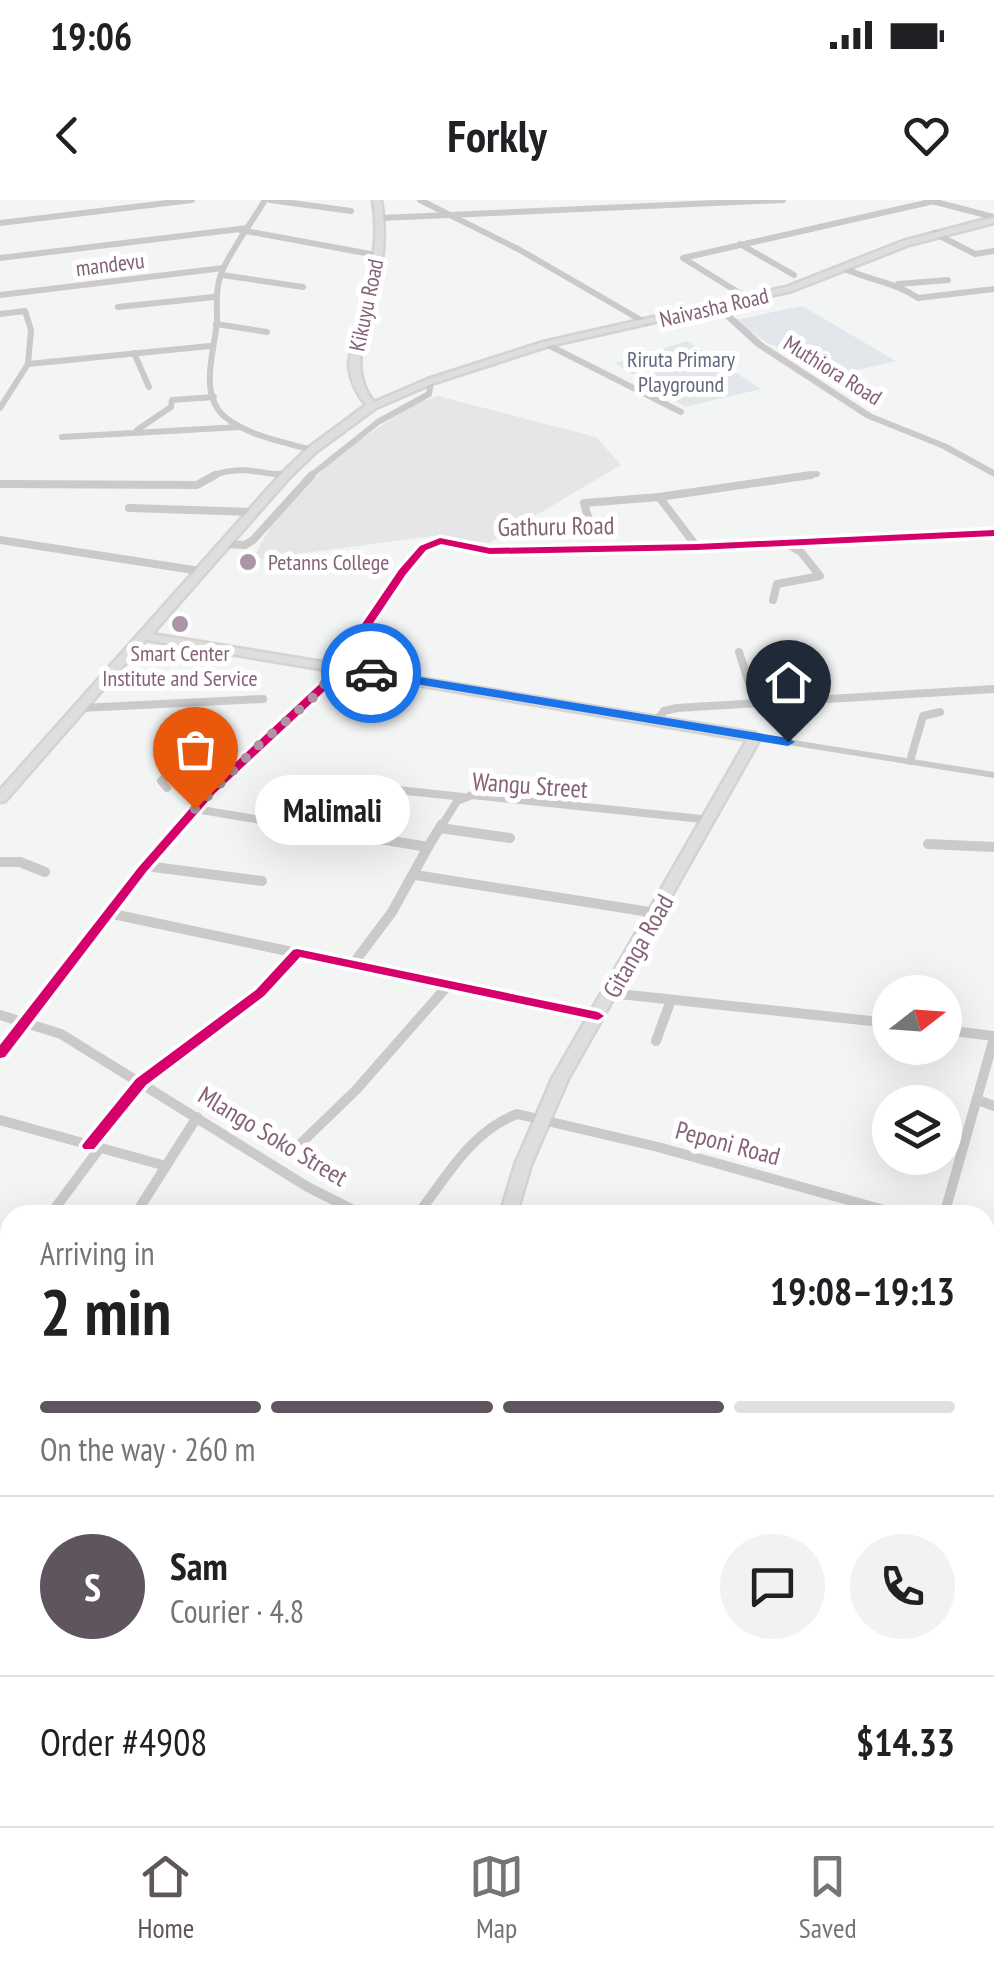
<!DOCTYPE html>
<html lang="en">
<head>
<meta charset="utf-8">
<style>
	:root { --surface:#fff; --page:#f2f2f2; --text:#202124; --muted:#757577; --line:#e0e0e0; --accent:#5f555e }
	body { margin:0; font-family:"PT Sans Narrow",sans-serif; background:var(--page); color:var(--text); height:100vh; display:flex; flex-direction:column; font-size:38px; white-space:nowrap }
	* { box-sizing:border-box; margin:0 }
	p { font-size:32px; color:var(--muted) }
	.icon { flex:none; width:55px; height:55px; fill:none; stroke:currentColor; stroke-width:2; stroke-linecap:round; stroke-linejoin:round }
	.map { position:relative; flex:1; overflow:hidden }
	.drawer { position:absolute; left:0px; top:1005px; width:995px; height:622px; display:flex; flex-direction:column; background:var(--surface); border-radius:30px 30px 0 0; box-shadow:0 10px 40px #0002 }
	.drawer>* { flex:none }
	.needle { width:65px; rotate:73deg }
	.controls { position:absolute; left:872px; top:775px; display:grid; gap:20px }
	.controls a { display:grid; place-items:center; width:90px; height:90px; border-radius:50%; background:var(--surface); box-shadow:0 10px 40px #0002; font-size:50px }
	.pin { position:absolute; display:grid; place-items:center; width:85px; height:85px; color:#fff; margin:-102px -42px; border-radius:50% 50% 50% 0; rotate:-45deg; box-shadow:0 0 10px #0007 }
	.pin .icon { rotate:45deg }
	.courier { position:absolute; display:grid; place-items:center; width:100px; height:100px; margin:-50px; border:8px solid #1a73e8; border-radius:50%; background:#fff; color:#222; box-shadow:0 2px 12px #0007 }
	.bubble { position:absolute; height:70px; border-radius:35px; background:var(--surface); box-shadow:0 10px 40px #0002; font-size:32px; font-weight:800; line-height:70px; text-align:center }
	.overview em { font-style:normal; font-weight:800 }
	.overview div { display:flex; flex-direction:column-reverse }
	.overview { display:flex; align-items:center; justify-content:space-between; height:170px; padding:0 40px }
	h1 { font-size:65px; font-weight:800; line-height:75px }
	.bar { display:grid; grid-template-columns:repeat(4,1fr); gap:15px 10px; align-content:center; height:120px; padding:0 40px }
	.bar i { height:12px; border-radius:8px; background:var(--line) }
	.bar .active { background:var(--accent) }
	.bar p { grid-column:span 4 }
	.line { display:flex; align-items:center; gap:25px; padding:0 40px; border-top:2px solid var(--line) }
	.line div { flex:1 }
	.round { display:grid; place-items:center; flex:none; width:105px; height:105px; border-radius:52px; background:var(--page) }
	.status { display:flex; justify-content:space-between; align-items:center; height:70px; padding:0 50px; background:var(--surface); direction:ltr }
	.status svg { height:28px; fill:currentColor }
	header { display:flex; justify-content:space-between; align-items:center; height:130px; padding:0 40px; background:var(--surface); font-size:45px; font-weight:800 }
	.tabs { display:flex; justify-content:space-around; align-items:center; height:140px; border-top:2px solid var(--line); background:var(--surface); font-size:28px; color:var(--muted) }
	.tabs a { display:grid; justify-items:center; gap:5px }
	.tabs .active { color:var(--accent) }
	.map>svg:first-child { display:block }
	.built { fill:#e6e5e7 }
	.green { fill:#e3e6ea }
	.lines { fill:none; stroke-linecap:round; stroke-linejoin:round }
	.secondary-casing { stroke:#d4d2d3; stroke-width:5 }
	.minor-far3 { stroke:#cbc9ca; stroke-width:6 }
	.minor-far2 { stroke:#cbc9ca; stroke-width:8 }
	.minor-far1 { stroke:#cbc9ca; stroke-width:10 }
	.minor { stroke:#cbc9ca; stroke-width:12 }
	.tertiary { fill:#cbc9ca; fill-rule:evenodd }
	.secondary { fill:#dfdedf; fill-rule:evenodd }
	.cycleway-casing { stroke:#fff; stroke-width:7 }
	.cycleway { fill:#d6006c; fill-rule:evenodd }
	.route { fill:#1a73e8 }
	.done { stroke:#ac95a4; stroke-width:10; stroke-dasharray:0 18 }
	.poi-dot { fill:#ac95a4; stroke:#fff; stroke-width:4 }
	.labels { text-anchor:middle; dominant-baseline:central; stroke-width:10; stroke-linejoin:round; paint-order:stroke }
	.far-street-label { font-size:22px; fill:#866278; stroke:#fff }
	.far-park-label { font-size:22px; fill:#62687d; stroke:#fff }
	.far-poi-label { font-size:22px; fill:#866278; stroke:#fff; text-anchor:start }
	.street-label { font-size:25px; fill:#866278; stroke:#fff }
</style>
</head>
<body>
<div class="status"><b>19:06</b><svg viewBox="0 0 49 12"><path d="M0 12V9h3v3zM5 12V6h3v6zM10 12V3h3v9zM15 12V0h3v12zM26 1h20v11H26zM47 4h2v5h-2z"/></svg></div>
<header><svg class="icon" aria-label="back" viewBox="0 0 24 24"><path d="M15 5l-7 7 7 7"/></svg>Forkly<svg class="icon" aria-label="heart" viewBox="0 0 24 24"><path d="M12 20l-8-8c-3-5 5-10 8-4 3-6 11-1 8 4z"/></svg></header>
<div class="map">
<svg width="994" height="1626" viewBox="0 0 994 1626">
	<rect width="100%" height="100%" fill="#f3f5f5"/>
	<path class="built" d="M438,196L596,237L621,265L489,343L432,336L252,360L271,326L338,254L413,205Z"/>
	<g class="green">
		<path d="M802,106L896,161L841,174L767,143L735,120Z"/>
		<path d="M687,141L761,189L685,207L615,163Z"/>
	</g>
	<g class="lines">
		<g class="secondary-casing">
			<g id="secondary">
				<path d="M373,0H381C386,27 384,53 379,80C371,119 344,166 374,202L428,179L543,142L786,87L903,41L994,17V23L909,45L792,91L549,146L434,183L376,208L316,252L289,278L152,434L755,533L761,537L568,879L531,965L516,1015H500L515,965L552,879L747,540L146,440L5,601L0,602V590L281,274L308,248L366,205C356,193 351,182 349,166C355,107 384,64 373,0Z"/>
				<path d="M411,1618H433L432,1626H410Z"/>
			</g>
		</g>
		<g class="minor-far3">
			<path d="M265,0C252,22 235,44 224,67C215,86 217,100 217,120C216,147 197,193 225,217C248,236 284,242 312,250"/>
			<path d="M270,0L351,11"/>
			<path d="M420,0L520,50L646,123"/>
			<path d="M932,1L994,17"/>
			<path d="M381,18L783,0"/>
			<path d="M0,23L192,0"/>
			<path d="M240,30L376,55"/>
			<path d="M934,33L975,54L994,51"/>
			<path d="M740,44L794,75"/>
			<path d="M0,58L248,28"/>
			<path d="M843,68C871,81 895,82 918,98L994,89"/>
			<path d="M222,75L303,87"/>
			<path d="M898,84L948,80"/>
			<path d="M0,95L223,68"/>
			<path d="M749,99L683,58L934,1"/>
			<path d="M118,107L214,97"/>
			<path d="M0,114L25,111L31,130L28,164"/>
			<path d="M216,124L267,132"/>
			<path d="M546,144L681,212"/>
			<path d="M134,153L149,187"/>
			<path d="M0,208L28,164L210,146"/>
			<path d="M137,230L171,207L172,200L214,197"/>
			<path d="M62,237L240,227"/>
			<path d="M211,277C234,265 260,272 285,276"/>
			<path d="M309,277L378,222L429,194L431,181"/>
			<path d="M794,277L817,274"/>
		</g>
		<g class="minor-far2">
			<path d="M278,275L285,276"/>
			<path d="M0,284L197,285L215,275"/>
			<path d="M129,308L254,312"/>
			<path d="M590,324L584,303L659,297"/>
			<path d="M0,340L200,371"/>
			<path d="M224,344L245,345L253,340L312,275"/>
			<path d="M697,347L659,297L811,275"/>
			<path d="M773,400L777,384L820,376L801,352L787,344"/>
			<path d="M739,452L755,502"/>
			<path d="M81,508L263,499"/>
			<path d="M657,520L664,511L677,508L994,489"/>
			<path d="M910,561L923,516L940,512"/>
			<path d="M360,586L463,597"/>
			<path d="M167,588L161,581L172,571L221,581"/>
			<path d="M195,609L303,627"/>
			<path d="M180,627L211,591L328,482L402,372L423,348L440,341L490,351L697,347L994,333"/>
			<path d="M441,627L457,601L472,595L711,620"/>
		</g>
		<g class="minor-far1">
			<path d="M288,624L428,647L442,624"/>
			<path d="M440,628L510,638"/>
			<path d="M928,644L994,647"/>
			<path d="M0,662H20L45,672"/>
			<path d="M146,666L262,681"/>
			<path d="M415,675L656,713"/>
			<path d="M108,713L297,753"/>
			<path d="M353,764L392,712L428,647"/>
			<path d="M610,793L890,823"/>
			<path d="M0,815L61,834L306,986L363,1015"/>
			<path d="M945,830L994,836"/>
			<path d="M656,841L671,800"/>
			<path d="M0,854L182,624"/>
			<path d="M978,900L994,906"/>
			<path d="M0,920L166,966"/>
			<path d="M89,946L141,882L260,793L297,753L598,816"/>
			<path d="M297,947L356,890L450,783"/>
			<path d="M50,1015L99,949"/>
			<path d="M135,1015L197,917"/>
			<path d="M417,1015C447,977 470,932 517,914L658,947L902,1015"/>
			<path d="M944,1015L994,838"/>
			<path d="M985,1036L994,1038"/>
		</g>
		<g class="minor">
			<path d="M0,1082L10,1068"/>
			<path d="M0,1088L10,1091"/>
			<path d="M0,1222L10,1207"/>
			<path d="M0,1373L10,1378"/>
			<path d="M785,1618L807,1626"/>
			<path d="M152,1626L154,1618"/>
		</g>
		<g class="tertiary">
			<path d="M714,104H720L763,143L872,214L947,244L994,270V277L941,248L866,218L757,147L714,108Z"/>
			<path d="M755,534L994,572V578L751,539L750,537Z"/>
		</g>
		<use href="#secondary" class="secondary"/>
		<g class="cycleway-casing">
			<g id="cycleway">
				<path d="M994,330V336L697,350L490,354L441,344L426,350L406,374L332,484L215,593L146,672L5,857L0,858V845L138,668L207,589L324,480L399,370L420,346L440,338L490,348L697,344Z"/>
				<path d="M297,749L598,812L604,816L598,820L300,757L264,796L146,885L94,949H84L82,946L84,943L136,879L256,790L293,750Z"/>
			</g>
		</g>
		<use href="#cycleway" class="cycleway"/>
	</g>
	<path class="route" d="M371,469L788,538L795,542L788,546L367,476V471Z"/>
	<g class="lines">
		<path class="done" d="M195,609L260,544L316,495L336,468L371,473"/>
	</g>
	<g class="poi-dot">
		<circle cx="248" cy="362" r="10"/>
		<circle cx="180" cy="424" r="10"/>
	</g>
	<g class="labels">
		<g class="far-street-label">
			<text transform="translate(110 64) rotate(-7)">mandevu</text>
			<text transform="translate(366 105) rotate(-78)">Kikuyu Road</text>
			<text transform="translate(714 107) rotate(-13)">Naivasha Road</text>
			<text transform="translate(833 170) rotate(32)">Muthiora Road</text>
		</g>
		<g class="far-park-label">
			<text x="681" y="159">Riruta Primary<tspan x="681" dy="25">Playground</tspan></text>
		</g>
		<g class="far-poi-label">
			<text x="268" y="362">Petanns College</text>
			<text x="180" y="453" text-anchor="middle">Smart Center<tspan x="180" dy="25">Institute and Service</tspan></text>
		</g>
		<g class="street-label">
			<text transform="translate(556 326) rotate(-1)">Gathuru Road</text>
			<text transform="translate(530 585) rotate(4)">Wangu Street</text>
			<text transform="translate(638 746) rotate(-60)">Gitanga Road</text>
			<text transform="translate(273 936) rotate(31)">Mlango Soko Street</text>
			<text transform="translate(728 943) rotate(15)">Peponi Road</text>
		</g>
	</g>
</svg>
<div class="controls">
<a><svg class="needle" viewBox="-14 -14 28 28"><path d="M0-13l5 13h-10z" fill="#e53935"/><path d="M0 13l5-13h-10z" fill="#757577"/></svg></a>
<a><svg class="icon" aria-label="layers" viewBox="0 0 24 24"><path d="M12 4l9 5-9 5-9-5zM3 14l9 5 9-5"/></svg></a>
</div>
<div class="pin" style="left:195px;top:609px;background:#ea580c"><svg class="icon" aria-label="bag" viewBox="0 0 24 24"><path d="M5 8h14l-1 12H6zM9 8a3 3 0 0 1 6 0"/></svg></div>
<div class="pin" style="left:788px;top:542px;background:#1f2937"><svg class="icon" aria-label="home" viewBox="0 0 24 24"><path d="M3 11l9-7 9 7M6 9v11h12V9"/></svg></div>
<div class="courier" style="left:371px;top:473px"><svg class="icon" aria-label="car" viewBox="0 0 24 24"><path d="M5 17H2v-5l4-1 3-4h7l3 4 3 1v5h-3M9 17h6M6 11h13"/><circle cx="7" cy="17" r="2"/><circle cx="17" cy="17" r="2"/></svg></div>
<div class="bubble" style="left:255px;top:575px;width:155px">Malimali</div>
<section class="drawer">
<div class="overview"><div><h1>2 min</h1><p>Arriving in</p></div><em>19:08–19:13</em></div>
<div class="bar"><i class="active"></i><i class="active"></i><i class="active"></i><i></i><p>On the way · 260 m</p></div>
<div class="line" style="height:180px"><b class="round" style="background:var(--accent);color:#fff">S</b><div><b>Sam</b><p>Courier · 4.8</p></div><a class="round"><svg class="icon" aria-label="chat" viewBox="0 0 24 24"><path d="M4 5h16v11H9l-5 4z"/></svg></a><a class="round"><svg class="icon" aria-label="phone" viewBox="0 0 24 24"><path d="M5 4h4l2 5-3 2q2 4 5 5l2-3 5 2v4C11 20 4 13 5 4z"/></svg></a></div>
<div class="line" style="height:130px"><div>Order #4908</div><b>$14.33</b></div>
</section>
</div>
<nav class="tabs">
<a class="active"><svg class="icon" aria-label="home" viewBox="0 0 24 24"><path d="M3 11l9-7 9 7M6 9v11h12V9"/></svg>Home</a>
<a><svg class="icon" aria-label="map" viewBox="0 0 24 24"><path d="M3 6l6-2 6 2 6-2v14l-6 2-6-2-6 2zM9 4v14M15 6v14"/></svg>Map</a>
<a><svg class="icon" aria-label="saved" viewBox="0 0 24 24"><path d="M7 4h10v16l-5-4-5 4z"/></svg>Saved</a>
</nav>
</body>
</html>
